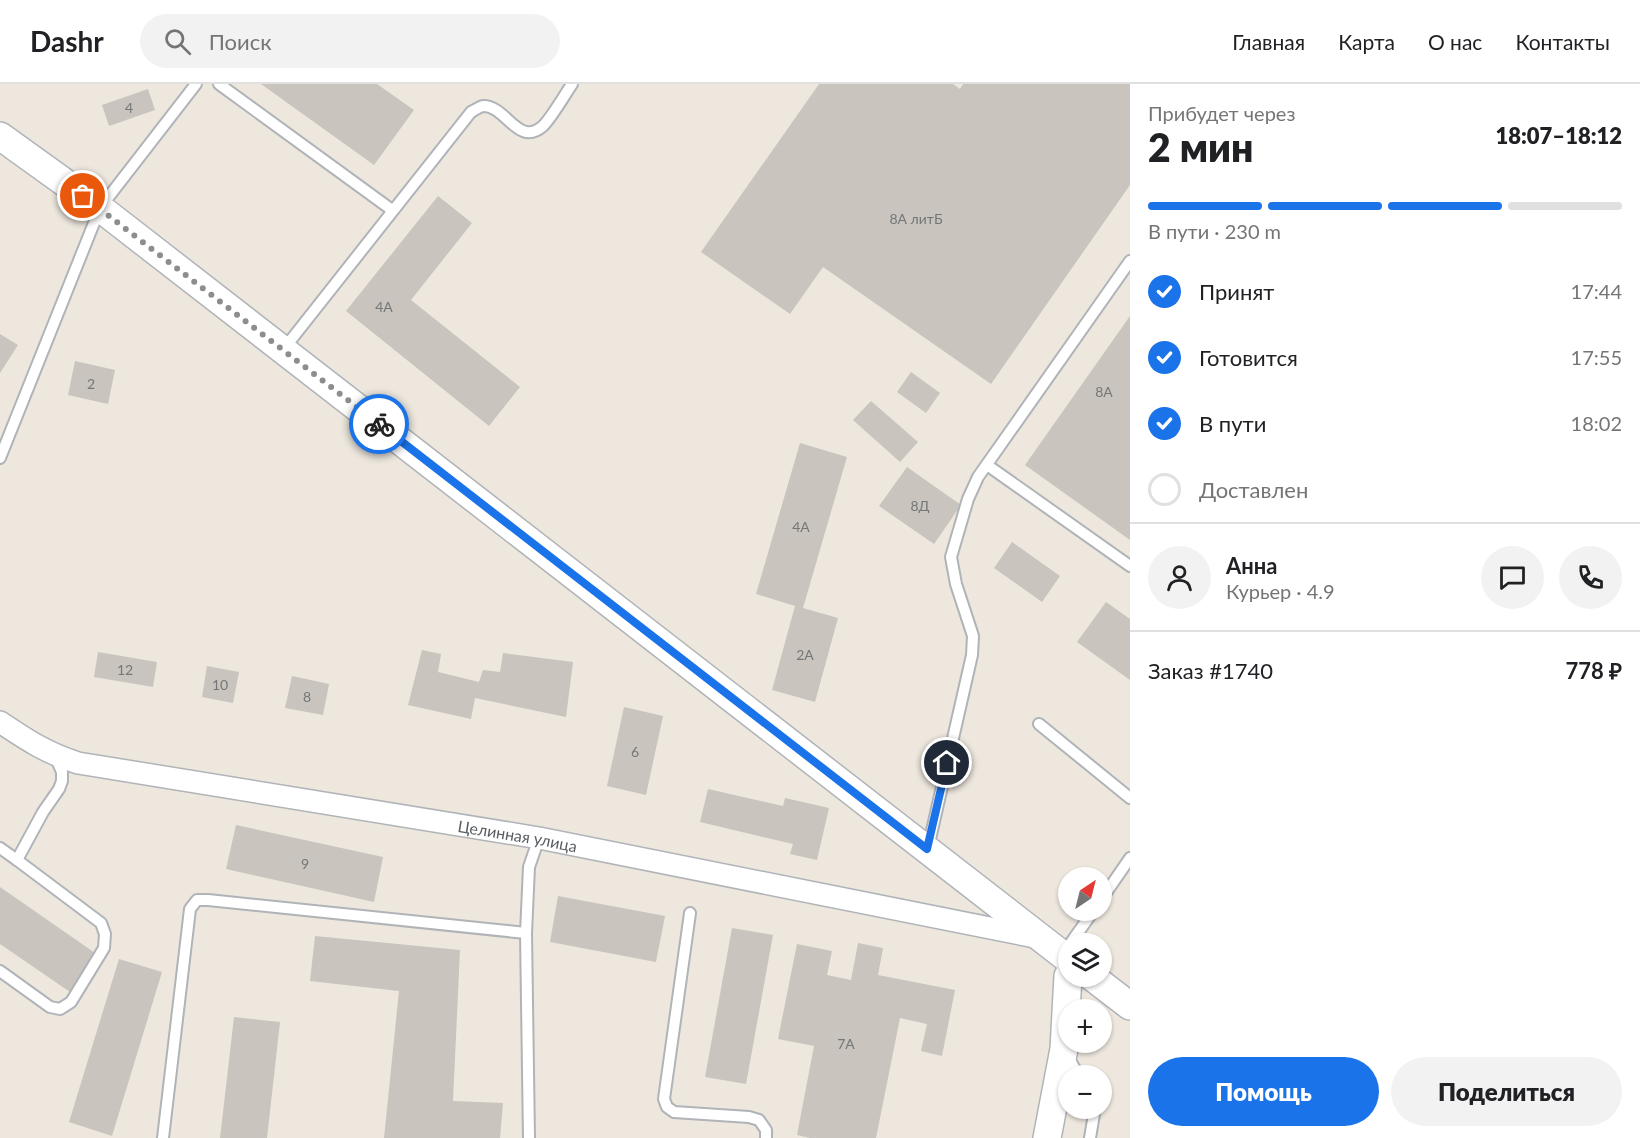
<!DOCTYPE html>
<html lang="ru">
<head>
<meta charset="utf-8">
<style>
	:root { --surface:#fff; --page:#f2f2f2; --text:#202124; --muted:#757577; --line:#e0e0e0; --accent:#1a73e8 }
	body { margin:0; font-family:Lato,sans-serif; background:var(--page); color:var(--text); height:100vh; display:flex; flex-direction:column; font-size:22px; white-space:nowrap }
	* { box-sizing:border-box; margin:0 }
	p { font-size:20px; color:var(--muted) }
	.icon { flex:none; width:33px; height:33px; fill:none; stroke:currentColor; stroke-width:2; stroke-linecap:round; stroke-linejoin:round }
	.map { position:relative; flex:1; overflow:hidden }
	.panel { display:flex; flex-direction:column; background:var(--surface); width:510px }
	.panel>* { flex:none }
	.needle { width:39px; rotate:35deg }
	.fabs { position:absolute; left:1058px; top:783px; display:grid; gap:12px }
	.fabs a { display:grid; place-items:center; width:54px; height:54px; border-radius:50%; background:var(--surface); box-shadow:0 2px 4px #0004; font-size:30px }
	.pin { position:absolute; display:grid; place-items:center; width:51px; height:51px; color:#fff; margin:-26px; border:3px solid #fff; border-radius:50%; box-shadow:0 2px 6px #0007 }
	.courier { position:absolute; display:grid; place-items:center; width:60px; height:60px; margin:-30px; border:4px solid #1a73e8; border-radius:50%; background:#fff; color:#222; box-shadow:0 2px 8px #0007 }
	.head em { font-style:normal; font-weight:800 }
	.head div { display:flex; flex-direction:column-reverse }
	.head { display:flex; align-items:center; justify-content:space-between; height:102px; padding:0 18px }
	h1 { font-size:39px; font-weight:800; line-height:45px }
	.bar { display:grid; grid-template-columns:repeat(4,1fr); gap:9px 6px; align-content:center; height:72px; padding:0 18px }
	.bar i { height:8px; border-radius:4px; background:var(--line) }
	.bar .on { background:var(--accent) }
	.bar p { grid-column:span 4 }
	.line { display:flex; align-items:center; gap:15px; padding:0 18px; border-top:2px solid var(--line) }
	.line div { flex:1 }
	.round { display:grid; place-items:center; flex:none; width:63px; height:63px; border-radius:32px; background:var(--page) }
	ol { padding:0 18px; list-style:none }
	li { display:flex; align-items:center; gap:18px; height:66px }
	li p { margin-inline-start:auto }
	li .icon { padding:6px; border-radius:50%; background:var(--accent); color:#fff; stroke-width:4 }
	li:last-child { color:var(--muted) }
	li i { width:33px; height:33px; border:3px solid var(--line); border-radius:50% }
	.cta { display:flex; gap:12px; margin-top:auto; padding:12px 18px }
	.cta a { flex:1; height:69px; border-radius:36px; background:var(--accent); color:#fff; font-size:24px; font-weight:800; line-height:69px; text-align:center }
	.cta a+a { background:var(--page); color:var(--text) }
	header { display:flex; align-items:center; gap:36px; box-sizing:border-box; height:84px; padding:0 30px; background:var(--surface); border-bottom:2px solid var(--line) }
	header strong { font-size:28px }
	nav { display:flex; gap:33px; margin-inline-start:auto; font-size:21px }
	.search { width:420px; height:54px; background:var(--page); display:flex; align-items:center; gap:15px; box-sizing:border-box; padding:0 21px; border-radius:33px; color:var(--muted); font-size:22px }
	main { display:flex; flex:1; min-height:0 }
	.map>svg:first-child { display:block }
	.building { fill:#c9c4bd }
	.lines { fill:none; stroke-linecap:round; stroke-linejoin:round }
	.service-casing { stroke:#b0b4b8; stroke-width:14 }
	.minor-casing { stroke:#b0b4b8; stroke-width:24 }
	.tertiary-casing { stroke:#b0b4b8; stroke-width:30 }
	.service { stroke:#fff; stroke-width:10 }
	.minor { stroke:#fff; stroke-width:21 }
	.tertiary { stroke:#fff; stroke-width:27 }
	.done { stroke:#8c8d8d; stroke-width:6; stroke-dasharray:0 10.8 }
	.route { stroke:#1a73e8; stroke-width:8 }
	.labels { text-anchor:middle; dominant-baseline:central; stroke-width:5; stroke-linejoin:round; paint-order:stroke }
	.number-label { font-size:14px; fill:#747778 }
	.street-label { font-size:16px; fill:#585d61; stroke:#fff }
</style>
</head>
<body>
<header>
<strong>Dashr</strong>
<div class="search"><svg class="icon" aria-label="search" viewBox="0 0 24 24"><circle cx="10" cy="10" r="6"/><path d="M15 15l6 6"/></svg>Поиск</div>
<nav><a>Главная</a><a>Карта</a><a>О нас</a><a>Контакты</a></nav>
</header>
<main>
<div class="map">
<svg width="1130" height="1054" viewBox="0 0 1130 1054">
	<rect width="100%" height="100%" fill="#ede7de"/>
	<g class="building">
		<path d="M261,0H377L414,26L374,81Z"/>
		<path d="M819,0H953L960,5L963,0H1130V101L991,300L823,183L790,230L701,168Z"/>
		<path d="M148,5L155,26L109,42L102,21Z"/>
		<path d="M438,112L472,139L411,216L520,303L489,342L346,227Z"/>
		<path d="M1130,232V456L1025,381Z"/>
		<path d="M0,250L18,261L0,289Z"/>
		<path d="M75,277L115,286L108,320L68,311Z"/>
		<path d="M911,288L940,309L926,329L897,308Z"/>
		<path d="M871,317L918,358L900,378L853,336Z"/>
		<path d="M800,359L847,373L803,524L838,534L815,618L772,606L795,522L756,510Z"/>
		<path d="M907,383L961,421L934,460L879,422Z"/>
		<path d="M1012,458L1060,492L1042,518L994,484Z"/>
		<path d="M1106,518L1130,535V596L1077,558Z"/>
		<path d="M422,566L441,570L438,588L479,598L483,586L500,588L503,569L573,578L566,633L475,614L471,635L408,621Z"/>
		<path d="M98,568L157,578L153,603L94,593Z"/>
		<path d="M207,582L239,588L233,619L202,613Z"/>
		<path d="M292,592L329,600L323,631L285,624Z"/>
		<path d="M624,623L663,632L646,711L607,702Z"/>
		<path d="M708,705L783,722L785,714L829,724L817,776L790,770L793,760L700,738Z"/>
		<path d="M236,741L383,773L374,818L226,785Z"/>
		<path d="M0,803L95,869L70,908L0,860Z"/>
		<path d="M558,812L665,832L656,878L550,858Z"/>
		<path d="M732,844L773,851L746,1000L705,993Z"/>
		<path d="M315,852L460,866L453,1017L503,1019L500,1054H384L399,907L310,897Z"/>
		<path d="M858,859L883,864L878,891L955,906L942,972L921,967L927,940L900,934L876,1054H810L797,1051L814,962L778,955L797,860L832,867L827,891L851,896Z"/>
		<path d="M119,875L162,888L112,1052L69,1038Z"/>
		<path d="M234,933L280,938L267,1054H220Z"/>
	</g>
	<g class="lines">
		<g class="service-casing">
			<g id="service">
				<path d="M219,0L392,126"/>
				<path d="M283,266L471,28C475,26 479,23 483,22C506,21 518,64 543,42C552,33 564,12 572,0"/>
				<path d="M0,374L100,124L196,0"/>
				<path d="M987,381L1130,482"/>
				<path d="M1039,640L1130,714"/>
				<path d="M0,764L17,776"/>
				<path d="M928,764L972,571L973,552L956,500L951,473L968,415L978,393L1130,177"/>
				<path d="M1101,816L1130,774"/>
				<path d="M690,829L664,1015L667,1023L674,1028L749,1033L759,1036L766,1046V1054"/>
				<path d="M1070,860L1094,826"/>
				<path d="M0,887L50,923L60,925L71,918L104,864L105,850L101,839L17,776L43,728L59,705L62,697V688L55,672"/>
				<path d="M1068,973L1079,992"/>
				<path d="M163,1054L190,825L197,816H208L526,849"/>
				<path d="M529,1054L526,849L529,783L539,754"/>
				<path d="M1090,1054L1095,1024"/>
			</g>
		</g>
		<g class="minor-casing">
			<g id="minor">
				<path id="s1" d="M0,638C27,656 46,669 78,679L539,754L1040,854"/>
			</g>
		</g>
		<g class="tertiary-casing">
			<g id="tertiary">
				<path d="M0,52L100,124L1068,875"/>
				<path d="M1091,892L1130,922"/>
				<path d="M1047,1054L1064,965L1068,892"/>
			</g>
		</g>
		<use href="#service" class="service"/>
		<use href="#minor" class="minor"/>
		<use href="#tertiary" class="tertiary"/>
	</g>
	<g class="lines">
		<path class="done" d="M83,112L379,340"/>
		<path class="route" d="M379,340L927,765L947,679"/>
	</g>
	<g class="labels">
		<g class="number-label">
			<text x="129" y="23">4</text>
			<text x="916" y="134">8А литБ</text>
			<text x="384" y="222">4А</text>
			<text x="91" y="299">2</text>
			<text x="1104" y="307">8А</text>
			<text x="920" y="421">8Д</text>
			<text x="801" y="442">4А</text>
			<text x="805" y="570">2А</text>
			<text x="125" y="585">12</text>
			<text x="220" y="600">10</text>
			<text x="307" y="612">8</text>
			<text x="635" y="667">6</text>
			<text x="305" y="779">9</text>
			<text x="846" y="959">7А</text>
		</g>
		<g class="street-label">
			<text stroke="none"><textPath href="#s1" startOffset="534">Целинная улица</textPath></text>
		</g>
	</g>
</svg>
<div class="fabs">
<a><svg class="needle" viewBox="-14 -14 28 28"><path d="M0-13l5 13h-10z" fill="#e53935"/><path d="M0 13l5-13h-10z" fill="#757577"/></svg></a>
<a><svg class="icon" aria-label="layers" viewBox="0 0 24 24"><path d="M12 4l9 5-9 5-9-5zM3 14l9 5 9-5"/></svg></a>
<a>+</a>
<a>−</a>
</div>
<div class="pin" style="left:83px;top:112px;background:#ea580c"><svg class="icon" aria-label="bag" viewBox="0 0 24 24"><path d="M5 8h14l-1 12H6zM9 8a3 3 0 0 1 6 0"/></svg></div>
<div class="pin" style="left:947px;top:679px;background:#1f2937"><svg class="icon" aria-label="home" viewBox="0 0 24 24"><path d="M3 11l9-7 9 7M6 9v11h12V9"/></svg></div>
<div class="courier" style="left:379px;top:340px"><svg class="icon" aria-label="bike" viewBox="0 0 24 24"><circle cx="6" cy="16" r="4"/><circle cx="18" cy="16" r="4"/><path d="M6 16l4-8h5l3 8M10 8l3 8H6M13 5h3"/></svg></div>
</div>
<section class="panel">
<div class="head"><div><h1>2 мин</h1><p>Прибудет через</p></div><em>18:07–18:12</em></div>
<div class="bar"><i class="on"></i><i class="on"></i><i class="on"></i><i></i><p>В пути · 230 m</p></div>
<ol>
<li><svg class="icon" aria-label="check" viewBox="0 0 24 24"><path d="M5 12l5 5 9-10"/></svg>Принят<p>17:44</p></li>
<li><svg class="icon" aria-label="check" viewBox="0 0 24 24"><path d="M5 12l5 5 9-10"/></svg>Готовится<p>17:55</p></li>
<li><svg class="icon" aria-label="check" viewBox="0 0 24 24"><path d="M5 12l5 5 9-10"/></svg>В пути<p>18:02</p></li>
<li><i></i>Доставлен</li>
</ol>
<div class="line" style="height:108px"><a class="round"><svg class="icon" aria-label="person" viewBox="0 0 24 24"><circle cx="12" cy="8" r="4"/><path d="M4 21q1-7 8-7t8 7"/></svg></a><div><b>Анна</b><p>Курьер · 4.9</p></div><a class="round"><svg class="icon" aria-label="chat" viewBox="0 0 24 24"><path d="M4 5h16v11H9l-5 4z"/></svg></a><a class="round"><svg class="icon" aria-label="phone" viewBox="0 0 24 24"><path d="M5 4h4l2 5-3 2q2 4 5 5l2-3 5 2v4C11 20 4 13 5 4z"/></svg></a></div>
<div class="line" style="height:78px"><div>Заказ #1740</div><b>778 ₽</b></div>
<div class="cta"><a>Помощь</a><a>Поделиться</a></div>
</section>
</main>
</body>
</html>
